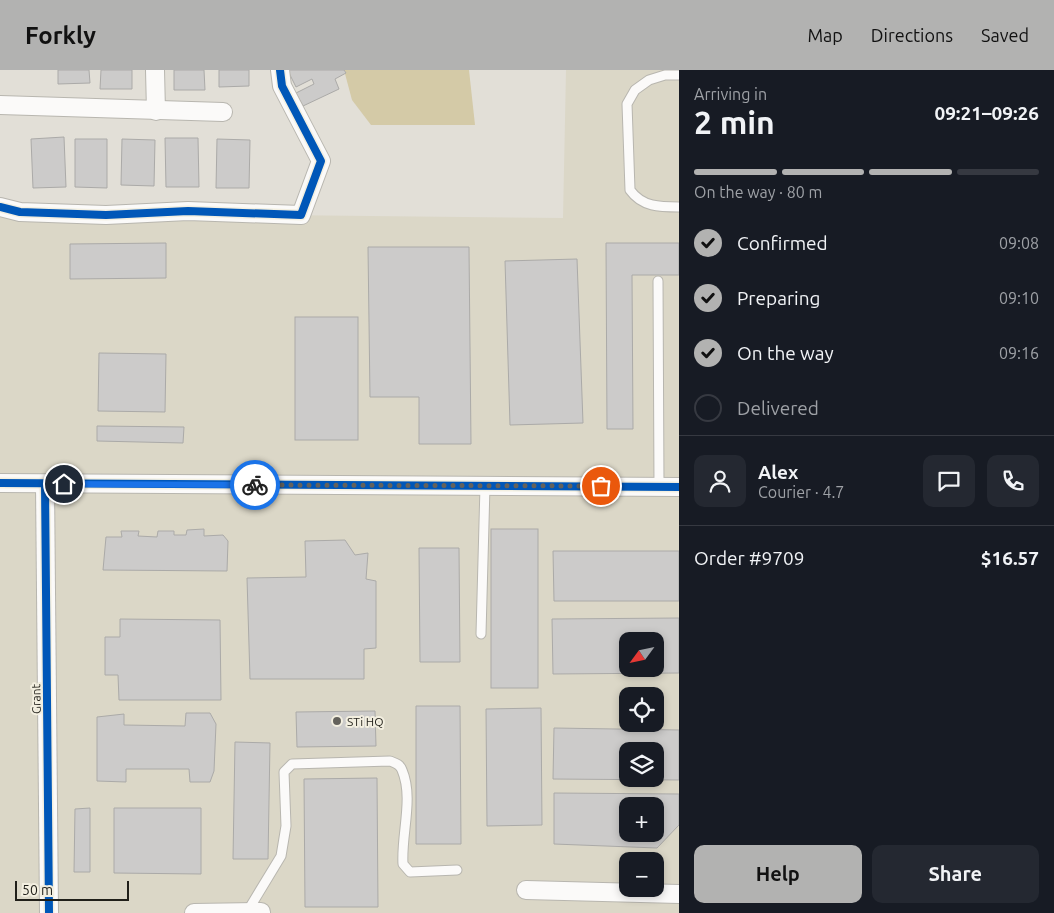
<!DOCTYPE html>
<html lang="en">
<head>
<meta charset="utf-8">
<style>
	:root { --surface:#171b24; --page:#242831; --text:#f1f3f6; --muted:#9ea1a6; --line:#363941; --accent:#b2b2b1 }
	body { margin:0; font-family:Ubuntu,sans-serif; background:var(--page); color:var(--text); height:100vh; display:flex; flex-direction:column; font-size:19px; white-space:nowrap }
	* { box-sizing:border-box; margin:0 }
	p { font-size:16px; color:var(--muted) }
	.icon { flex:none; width:28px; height:28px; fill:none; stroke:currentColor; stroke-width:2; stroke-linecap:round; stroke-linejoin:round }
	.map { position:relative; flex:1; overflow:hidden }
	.drawer { display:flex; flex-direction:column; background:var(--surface); width:375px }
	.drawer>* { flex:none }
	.needle { width:32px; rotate:237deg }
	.tools { position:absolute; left:619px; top:562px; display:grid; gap:10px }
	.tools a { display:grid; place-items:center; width:45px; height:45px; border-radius:10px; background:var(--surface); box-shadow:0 2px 8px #0003; font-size:25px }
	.scale { position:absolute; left:15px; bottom:12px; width:114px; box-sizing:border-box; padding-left:5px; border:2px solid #201f19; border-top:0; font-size:14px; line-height:18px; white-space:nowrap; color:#201f19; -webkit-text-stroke:4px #f3efe0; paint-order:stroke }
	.pin { position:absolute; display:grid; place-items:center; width:42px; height:42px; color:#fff; margin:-21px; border:2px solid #fff; border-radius:50%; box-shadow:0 1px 5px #0007 }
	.courier { position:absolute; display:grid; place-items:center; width:50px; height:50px; margin:-25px; border:4px solid #1a73e8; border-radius:50%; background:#fff; color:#222; box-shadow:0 1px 6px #0007 }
	.headline em { font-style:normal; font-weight:700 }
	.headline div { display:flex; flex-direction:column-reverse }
	.headline { display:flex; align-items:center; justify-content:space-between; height:85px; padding:0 15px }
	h1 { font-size:32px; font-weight:700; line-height:38px }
	.bar { display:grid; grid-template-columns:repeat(4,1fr); gap:8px 5px; align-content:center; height:60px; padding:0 15px }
	.bar i { height:6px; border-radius:4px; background:var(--line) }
	.bar .current { background:var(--accent) }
	.bar p { grid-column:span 4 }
	.line { display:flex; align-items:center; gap:12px; padding:0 15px; border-top:1px solid var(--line) }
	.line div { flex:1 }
	.round { display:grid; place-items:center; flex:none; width:52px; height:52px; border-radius:10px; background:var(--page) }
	ol { padding:0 15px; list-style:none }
	li { display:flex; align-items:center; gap:15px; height:55px }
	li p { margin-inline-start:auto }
	li .icon { padding:5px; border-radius:50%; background:var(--accent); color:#111; stroke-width:4 }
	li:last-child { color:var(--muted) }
	li i { width:28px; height:28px; border:2px solid var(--line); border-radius:50% }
	.action { display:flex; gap:10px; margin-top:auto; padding:10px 15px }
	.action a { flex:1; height:58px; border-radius:10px; background:var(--accent); color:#111; font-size:20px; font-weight:700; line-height:58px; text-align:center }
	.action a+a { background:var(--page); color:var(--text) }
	header { display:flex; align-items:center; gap:30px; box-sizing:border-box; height:70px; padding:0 25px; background:var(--accent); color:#111 }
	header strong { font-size:24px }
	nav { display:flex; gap:28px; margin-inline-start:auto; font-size:18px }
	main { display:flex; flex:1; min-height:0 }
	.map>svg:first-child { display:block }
	.built { fill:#dbd7c7; fill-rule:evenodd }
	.green { fill:#d4caa7 }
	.building { fill:#cccbca; stroke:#abaaa8; fill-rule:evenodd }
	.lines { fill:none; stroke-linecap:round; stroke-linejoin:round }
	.lane-casing { stroke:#b8b6af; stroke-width:11 }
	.street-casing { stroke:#b8b6af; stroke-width:20 }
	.lane { stroke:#fbfaf9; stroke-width:9 }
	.street { stroke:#fbfaf9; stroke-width:18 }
	.cycleway-casing { stroke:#f3efe0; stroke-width:11 }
	.cycleway { stroke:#0057b8; stroke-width:8 }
	.done { stroke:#64625c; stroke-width:5; stroke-dasharray:0 9 }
	.route { stroke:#1a73e8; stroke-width:6 }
	.poi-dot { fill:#64625c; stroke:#f3efe0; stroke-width:2 }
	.labels { text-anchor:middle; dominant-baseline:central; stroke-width:4; stroke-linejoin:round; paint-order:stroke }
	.street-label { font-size:12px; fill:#201f19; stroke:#f3efe0 }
	.poi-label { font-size:12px; fill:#201f19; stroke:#f3efe0; text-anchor:start }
</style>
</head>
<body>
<header>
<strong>Forkly</strong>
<nav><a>Map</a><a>Directions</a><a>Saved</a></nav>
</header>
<main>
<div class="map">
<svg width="679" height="843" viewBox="0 0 679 843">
	<rect width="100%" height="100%" fill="#e2dfd7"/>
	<path class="built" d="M566,0H679V843H0V142L563,148ZM628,571H655V599H628ZM628,626H655V654H628ZM628,681H655V709H628ZM628,736H655V764H628ZM628,791H655V819H628Z"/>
	<path class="green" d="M344,0H469L475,55H371L352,30Z"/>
	<g class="building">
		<path d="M58,0H89L90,13L58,14Z"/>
		<path d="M101,0H132V19H100Z"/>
		<path d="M174,0H204L205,20H174Z"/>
		<path d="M219,0H249V16L219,17Z"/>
		<path d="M290,0H344L346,3L335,9L339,19L303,36L296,23L314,14L312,9L296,17L288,1Z"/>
		<path d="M64,67L66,117L33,118L31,69Z"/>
		<path d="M165,68H198L199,117H166Z"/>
		<path d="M75,69H107V118L75,117Z"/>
		<path d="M122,69L155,70L154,116L121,115Z"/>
		<path d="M217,69L250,70L249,118H216Z"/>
		<path d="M166,173V208L70,209V174Z"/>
		<path d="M606,173H679V205H632L633,359H607Z"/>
		<path d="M368,177H469L471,374H419V327H370Z"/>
		<path d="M577,189L583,353L510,355L505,191Z"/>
		<rect x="295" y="247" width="63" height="123"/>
		<path d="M99,283L166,284L165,342L98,341Z"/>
		<path d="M97,356L184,357L183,373L97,371Z"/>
		<path d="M204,459V466L223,465L228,471L227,501L103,500L106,467H122L121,461H139L138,466L157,467L158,461H174V465H186L187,460Z"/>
		<rect x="491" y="459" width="47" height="159"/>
		<path d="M345,470L355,485L368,483L366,509L376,511V578L364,579V609H250L247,508L306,507L305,471Z"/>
		<path d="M419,478H459L460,592H420Z"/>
		<path d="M553,481H679V531H554Z"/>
		<path d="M679,548V603L553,604L552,549ZM628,571H655V599H628Z"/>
		<path d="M120,549L220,550L221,630H119L118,605H105V567H120Z"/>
		<path d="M416,636H460L461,774H416Z"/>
		<path d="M541,638L542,755L487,756L486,639Z"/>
		<path d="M375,641L376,676L297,677L296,642Z"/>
		<path d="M186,643H210L216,654L214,701L210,712H190L189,699H126V712L97,711V647L124,644V655L185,656Z"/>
		<path d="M554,658L679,660V710L553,709ZM628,681H655V709H628Z"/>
		<path d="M235,672L270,673L268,789H233Z"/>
		<path d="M377,708L378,837H305L304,709Z"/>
		<path d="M554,723L679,724V755L657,778L554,774ZM628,736H655V764H628Z"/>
		<path d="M90,738V802H74L75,739Z"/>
		<path d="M114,738H201V804L114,803Z"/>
	</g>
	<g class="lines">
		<g class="lane-casing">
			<g id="lane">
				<path d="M679,5H665L649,10L635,20L627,34L630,120C642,137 660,137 679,137"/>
				<path d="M658,211L659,416"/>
				<path d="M481,564L485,416"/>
				<path d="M247,842L281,786L286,756L284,702L292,694L390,691C395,693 400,694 402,700C414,728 401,764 403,794L410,802L457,800"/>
			</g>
		</g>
		<g class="street-casing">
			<g id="street">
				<path d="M155,0L156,41"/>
				<path d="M0,35L223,42"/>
				<path d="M0,137L20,142L106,145L188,141L301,145L321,91L282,16L280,0"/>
				<path d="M0,413L679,417"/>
				<path d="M45,414L49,843"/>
				<path d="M526,820L679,824"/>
				<path d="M194,843L261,842"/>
			</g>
		</g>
		<use href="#lane" class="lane"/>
		<use href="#street" class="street"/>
		<g class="cycleway-casing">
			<g id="cycleway">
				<path d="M0,137L20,142L106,145L188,141L301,145L321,91L282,16L280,0"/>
				<path d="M0,413L679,417"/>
				<path d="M45,414L49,843"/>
			</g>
		</g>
		<use href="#cycleway" class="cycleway"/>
	</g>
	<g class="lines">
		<path class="done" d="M255,415L601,416"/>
		<path class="route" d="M64,414L255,415"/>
	</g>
	<circle class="poi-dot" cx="337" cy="651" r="5"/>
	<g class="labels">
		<g class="street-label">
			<text transform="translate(36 629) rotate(-91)">Grant</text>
		</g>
		<g class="poi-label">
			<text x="347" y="651">STi HQ</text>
		</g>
	</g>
</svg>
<div class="tools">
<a><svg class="needle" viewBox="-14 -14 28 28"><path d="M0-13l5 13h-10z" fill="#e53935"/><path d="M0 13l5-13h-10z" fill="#9ea1a6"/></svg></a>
<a><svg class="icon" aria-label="locate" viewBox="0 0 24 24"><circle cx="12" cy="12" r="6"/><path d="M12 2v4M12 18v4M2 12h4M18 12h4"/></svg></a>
<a><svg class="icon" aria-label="layers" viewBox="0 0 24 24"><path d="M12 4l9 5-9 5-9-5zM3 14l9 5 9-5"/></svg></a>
<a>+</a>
<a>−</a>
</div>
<div class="scale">50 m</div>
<div class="pin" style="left:601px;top:416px;background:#ea580c"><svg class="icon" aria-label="bag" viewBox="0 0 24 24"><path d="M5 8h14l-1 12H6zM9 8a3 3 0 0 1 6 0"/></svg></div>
<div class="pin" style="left:64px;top:414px;background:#1f2937"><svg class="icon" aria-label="home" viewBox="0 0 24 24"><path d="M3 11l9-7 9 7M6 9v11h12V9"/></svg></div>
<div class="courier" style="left:255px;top:415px"><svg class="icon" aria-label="bike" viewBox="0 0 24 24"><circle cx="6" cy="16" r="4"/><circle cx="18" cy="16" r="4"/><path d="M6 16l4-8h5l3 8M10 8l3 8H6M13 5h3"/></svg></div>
</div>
<section class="drawer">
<div class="headline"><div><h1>2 min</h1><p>Arriving in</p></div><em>09:21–09:26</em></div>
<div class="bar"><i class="current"></i><i class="current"></i><i class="current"></i><i></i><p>On the way · 80 m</p></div>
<ol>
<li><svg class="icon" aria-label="check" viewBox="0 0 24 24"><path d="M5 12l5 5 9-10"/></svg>Confirmed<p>09:08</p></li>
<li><svg class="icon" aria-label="check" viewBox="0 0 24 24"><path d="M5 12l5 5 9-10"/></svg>Preparing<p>09:10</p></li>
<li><svg class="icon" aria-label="check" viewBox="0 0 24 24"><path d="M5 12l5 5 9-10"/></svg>On the way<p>09:16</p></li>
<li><i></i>Delivered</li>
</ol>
<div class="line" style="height:90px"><a class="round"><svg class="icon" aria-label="person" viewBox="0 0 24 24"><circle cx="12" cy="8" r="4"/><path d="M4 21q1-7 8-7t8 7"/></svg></a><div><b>Alex</b><p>Courier · 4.7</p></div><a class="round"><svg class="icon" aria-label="chat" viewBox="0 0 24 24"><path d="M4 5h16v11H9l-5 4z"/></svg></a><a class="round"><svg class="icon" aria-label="phone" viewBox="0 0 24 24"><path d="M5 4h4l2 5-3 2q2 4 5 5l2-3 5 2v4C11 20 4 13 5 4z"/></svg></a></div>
<div class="line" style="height:65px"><div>Order #9709</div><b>$16.57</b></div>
<div class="action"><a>Help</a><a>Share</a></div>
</section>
</main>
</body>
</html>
